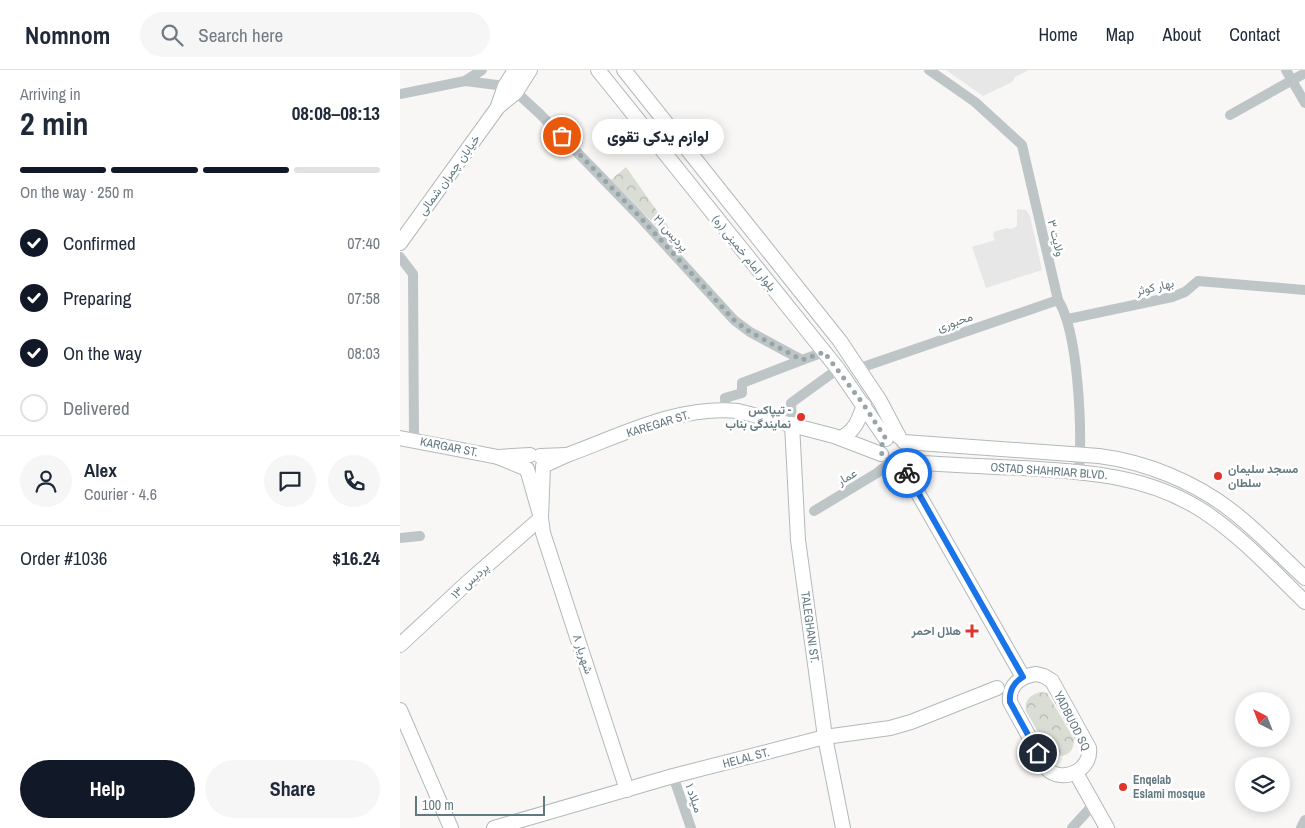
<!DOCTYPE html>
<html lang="en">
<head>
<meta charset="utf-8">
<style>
	:root { --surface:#fff; --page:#f6f6f7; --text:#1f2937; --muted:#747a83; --line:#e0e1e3; --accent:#111827 }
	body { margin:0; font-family:"Archivo Narrow",Vazirmatn,sans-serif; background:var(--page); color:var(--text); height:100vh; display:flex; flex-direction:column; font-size:19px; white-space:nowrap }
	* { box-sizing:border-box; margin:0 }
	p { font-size:16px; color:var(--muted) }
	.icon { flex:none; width:28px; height:28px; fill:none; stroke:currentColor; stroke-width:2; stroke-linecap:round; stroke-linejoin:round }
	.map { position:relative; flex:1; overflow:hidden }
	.side { display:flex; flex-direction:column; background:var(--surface); width:400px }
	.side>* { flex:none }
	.needle { width:32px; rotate:318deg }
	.buttons { position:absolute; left:835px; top:622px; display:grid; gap:10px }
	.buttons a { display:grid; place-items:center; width:55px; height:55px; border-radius:50%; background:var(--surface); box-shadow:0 2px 12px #0003; font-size:25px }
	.scale { position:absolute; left:15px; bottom:12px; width:130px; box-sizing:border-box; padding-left:5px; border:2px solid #637980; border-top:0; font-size:14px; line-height:18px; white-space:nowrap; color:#637980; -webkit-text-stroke:4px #fff; paint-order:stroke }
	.pin { position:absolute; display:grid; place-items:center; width:42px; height:42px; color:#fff; margin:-21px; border:2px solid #fff; border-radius:50%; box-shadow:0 1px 5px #0007 }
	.courier { position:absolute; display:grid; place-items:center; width:50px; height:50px; margin:-25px; border:4px solid #1a73e8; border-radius:50%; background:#fff; color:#222; box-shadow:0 1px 6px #0007 }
	.bubble { position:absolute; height:35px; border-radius:18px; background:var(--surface); box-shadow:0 2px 12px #0003; font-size:16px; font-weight:800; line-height:35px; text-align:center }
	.headline em { font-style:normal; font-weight:800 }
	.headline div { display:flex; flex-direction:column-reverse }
	.headline { display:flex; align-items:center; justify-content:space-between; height:85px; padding:0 20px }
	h1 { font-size:32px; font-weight:800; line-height:38px }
	.bar { display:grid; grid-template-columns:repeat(4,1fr); gap:8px 5px; align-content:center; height:60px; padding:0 20px }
	.bar i { height:6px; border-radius:4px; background:var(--line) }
	.bar .on { background:var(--accent) }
	.bar p { grid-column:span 4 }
	.line { display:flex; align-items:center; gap:12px; padding:0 20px; border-top:1px solid var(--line) }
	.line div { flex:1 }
	.round { display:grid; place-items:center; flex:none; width:52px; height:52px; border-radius:26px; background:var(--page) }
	ol { padding:0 20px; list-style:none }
	li { display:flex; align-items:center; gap:15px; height:55px }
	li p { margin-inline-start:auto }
	li .icon { padding:5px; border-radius:50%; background:var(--accent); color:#fff; stroke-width:4 }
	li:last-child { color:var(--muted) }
	li i { width:28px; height:28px; border:2px solid var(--line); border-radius:50% }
	.button { display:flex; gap:10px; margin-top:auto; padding:10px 20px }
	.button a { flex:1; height:58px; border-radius:30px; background:var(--accent); color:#fff; font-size:20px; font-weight:800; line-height:58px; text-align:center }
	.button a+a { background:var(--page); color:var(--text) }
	header { display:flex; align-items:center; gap:30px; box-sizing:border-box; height:70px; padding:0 25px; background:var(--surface); border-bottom:1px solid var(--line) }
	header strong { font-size:24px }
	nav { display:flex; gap:28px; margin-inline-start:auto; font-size:18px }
	.search { width:350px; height:45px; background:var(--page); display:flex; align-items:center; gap:12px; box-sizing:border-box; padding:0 18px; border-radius:28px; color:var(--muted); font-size:19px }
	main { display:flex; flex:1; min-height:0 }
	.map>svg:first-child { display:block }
	.built { fill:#e6e7e6 }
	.forest { fill:url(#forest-crowns) }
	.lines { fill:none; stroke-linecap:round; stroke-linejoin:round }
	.major-casing { stroke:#b2b9bb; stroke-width:16 }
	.minor { stroke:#bec5c7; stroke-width:10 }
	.major { stroke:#fff; stroke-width:14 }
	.done { stroke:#97a5a9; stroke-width:5; stroke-dasharray:0 9 }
	.route { stroke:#1a73e8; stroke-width:6 }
	.poi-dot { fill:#e1342c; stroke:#fff; stroke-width:2 }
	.labels { text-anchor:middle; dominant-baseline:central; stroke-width:5; stroke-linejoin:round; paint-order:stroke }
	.street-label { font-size:12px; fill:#637980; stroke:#fff }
	.poi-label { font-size:12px; font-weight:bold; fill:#637980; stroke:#fff; text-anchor:end }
</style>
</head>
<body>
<header>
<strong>Nomnom</strong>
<div class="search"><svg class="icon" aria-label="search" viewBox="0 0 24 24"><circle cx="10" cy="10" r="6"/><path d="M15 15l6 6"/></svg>Search here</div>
<nav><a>Home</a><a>Map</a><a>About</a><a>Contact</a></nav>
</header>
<main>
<section class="side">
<div class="headline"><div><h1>2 min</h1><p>Arriving in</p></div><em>08:08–08:13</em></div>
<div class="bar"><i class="on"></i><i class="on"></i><i class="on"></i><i></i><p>On the way · 250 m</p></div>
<ol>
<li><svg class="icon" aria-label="check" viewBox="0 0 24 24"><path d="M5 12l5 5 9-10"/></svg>Confirmed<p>07:40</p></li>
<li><svg class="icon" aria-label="check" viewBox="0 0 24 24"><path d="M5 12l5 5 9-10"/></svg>Preparing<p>07:58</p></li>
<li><svg class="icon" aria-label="check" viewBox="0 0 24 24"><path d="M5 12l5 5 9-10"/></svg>On the way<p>08:03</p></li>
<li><i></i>Delivered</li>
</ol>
<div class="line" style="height:90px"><a class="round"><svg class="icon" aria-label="person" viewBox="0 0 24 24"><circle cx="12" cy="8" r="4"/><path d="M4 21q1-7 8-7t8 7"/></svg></a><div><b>Alex</b><p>Courier · 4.6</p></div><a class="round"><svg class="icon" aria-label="chat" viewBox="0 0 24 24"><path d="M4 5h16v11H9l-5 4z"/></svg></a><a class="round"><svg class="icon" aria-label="phone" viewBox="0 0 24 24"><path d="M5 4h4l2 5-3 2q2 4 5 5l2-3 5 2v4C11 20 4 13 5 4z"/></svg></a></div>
<div class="line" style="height:65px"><div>Order #1036</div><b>$16.24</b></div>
<div class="button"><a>Help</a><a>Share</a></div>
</section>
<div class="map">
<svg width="905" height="758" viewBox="0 0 905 758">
	<defs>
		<pattern id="forest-crowns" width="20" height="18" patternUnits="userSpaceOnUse" patternTransform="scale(1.25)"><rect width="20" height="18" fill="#d9ddd4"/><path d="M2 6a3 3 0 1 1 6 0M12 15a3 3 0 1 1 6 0" fill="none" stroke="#b4b8b1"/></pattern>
	</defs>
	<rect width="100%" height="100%" fill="#f8f7f5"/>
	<g class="built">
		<path d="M546,0H629L615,7L612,12L583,26Z"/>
		<path d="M617,139L626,140L630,146L642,200L586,218L572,177L595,170L593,166L594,162L607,158L612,159L617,156Z"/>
	</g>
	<g class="forest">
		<path d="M226,97L267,155L284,184L211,110Z"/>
		<path d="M640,622L647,623L674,669C674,685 663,689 650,683L626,641C624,630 630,625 640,622Z"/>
	</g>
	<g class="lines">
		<g class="major-casing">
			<g id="major">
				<path d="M198,0L438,299L486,369"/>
				<path d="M224,0L440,271L480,331L499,367"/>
				<path d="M98,36L105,16L115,0"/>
				<path d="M0,173L98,37L116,22L130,0"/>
				<path d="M392,354L398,470L425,667L443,758"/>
				<path d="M0,368L98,387"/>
				<path d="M440,368C455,362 459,349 464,335"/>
				<path d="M504,372L699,386C746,392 795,412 832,441C858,461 881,486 905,508"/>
				<path d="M130,385L98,387L127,399L141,448L143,396L167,385L140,386"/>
				<path d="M167,385C222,365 278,335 338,341L434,366L481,384"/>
				<path d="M502,388L524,393C557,395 590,397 623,398C687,402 747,405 803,441C841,466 872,500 905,532"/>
				<path d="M499,390L623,607"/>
				<path d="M141,448L143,463L227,720"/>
				<path d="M0,575L69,511L141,448"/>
				<path d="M636,604L644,606L652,611L689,678C692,700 663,714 647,699L610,632C608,615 621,606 636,604Z"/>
				<path d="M0,640L51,758"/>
				<path d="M676,703L707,758"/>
				<path d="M94,758L273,706L425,667L490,658L511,652L597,618"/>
			</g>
		</g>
		<g class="minor">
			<path d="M529,0L575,32L622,75L658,230C679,263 682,361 679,401"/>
			<path d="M886,0L905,33"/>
			<path d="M65,11L82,0"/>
			<path d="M116,22L140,44L238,145L334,250L350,262L402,290L424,282"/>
			<path d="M0,24L65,11L105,16"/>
			<path d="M830,45L905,3"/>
			<path d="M0,187L13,204L14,371"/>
			<path d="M668,249L772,227L785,222L798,211L905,220"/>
			<path d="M460,298L658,230"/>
			<path d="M326,340L325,328L342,323V313L402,290"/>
			<path d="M392,354L391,333L438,299"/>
			<path d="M414,441L477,403L491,392"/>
			<path d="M0,468L20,466"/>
			<path d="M273,706L291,758"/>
			<path d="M672,758L694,734"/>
			<path d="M901,758L905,750"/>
		</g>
		<use href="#major" class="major"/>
	</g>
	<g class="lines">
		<path class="done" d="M162,66L238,145L334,250L350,262L402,290L424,282L464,335L486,369C475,380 484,395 499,390L507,403"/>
		<path class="route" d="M507,403L623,607C614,612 609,621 610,632L638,683"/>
	</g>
	<g class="poi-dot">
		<circle cx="401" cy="347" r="5"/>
		<circle cx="818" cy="406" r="5"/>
		<path d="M569.5 553.5h5v5h5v5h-5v5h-5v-5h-5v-5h5z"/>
		<circle cx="723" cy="717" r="5"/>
	</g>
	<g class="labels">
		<g class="street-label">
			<text transform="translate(49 105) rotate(-54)">خیابان چمران شمالی</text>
			<text transform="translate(271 163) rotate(48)">پردیس ۲۱</text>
			<text transform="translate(656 168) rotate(76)">ولایت ۳</text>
			<text transform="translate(344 183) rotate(51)">بلوار امام خمینی (ره)</text>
			<text transform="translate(755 217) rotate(-13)">بهار کوثر</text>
			<text transform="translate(555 252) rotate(-19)">محبوری</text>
			<text transform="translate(258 354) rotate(-17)">KAREGAR ST.</text>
			<text transform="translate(49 377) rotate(11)">KARGAR ST.</text>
			<text transform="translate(649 401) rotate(4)">OSTAD SHAHRIAR BLVD.</text>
			<text transform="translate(447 407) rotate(-31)">عمار</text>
			<text transform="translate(70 511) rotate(-42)">پردیس ۱۳</text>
			<text transform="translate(410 557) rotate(82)">TALEGHANI ST.</text>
			<text transform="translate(183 584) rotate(72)">شهریار ۸</text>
			<text transform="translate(672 651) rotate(63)">YADBUOD SQ</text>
			<text transform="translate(346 688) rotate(-15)">HELAL ST.</text>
			<text transform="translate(294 728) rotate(71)">میلاد ۱</text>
		</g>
		<g class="poi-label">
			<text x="391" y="340">تیپاکس -<tspan x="391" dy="14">نمایندگی بناب</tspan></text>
			<text x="828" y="399" text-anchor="start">مسجد سلیمان<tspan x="828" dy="14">سلطان</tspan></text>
			<text x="561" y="561">هلال احمر</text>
			<text x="733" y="710" text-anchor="start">Enqelab<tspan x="733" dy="14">Eslami mosque</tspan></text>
		</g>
	</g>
</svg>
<div class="buttons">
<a><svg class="needle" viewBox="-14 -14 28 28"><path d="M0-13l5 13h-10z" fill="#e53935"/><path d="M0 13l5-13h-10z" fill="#747a83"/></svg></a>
<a><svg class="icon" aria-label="layers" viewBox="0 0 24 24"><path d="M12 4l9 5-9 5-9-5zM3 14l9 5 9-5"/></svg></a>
</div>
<div class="scale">100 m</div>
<div class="pin" style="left:162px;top:66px;background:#ea580c"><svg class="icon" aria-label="bag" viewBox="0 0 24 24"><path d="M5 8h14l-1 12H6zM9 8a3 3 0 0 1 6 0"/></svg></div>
<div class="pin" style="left:638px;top:683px;background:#1f2937"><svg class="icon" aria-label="home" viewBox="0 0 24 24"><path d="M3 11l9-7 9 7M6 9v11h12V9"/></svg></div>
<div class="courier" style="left:507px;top:403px"><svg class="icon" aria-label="bike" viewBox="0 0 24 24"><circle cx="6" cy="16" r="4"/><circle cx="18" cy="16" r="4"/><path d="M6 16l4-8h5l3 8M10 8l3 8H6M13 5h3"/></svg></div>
<div class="bubble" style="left:192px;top:49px;width:132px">لوازم یدکی تقوی</div>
</div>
</main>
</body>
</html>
